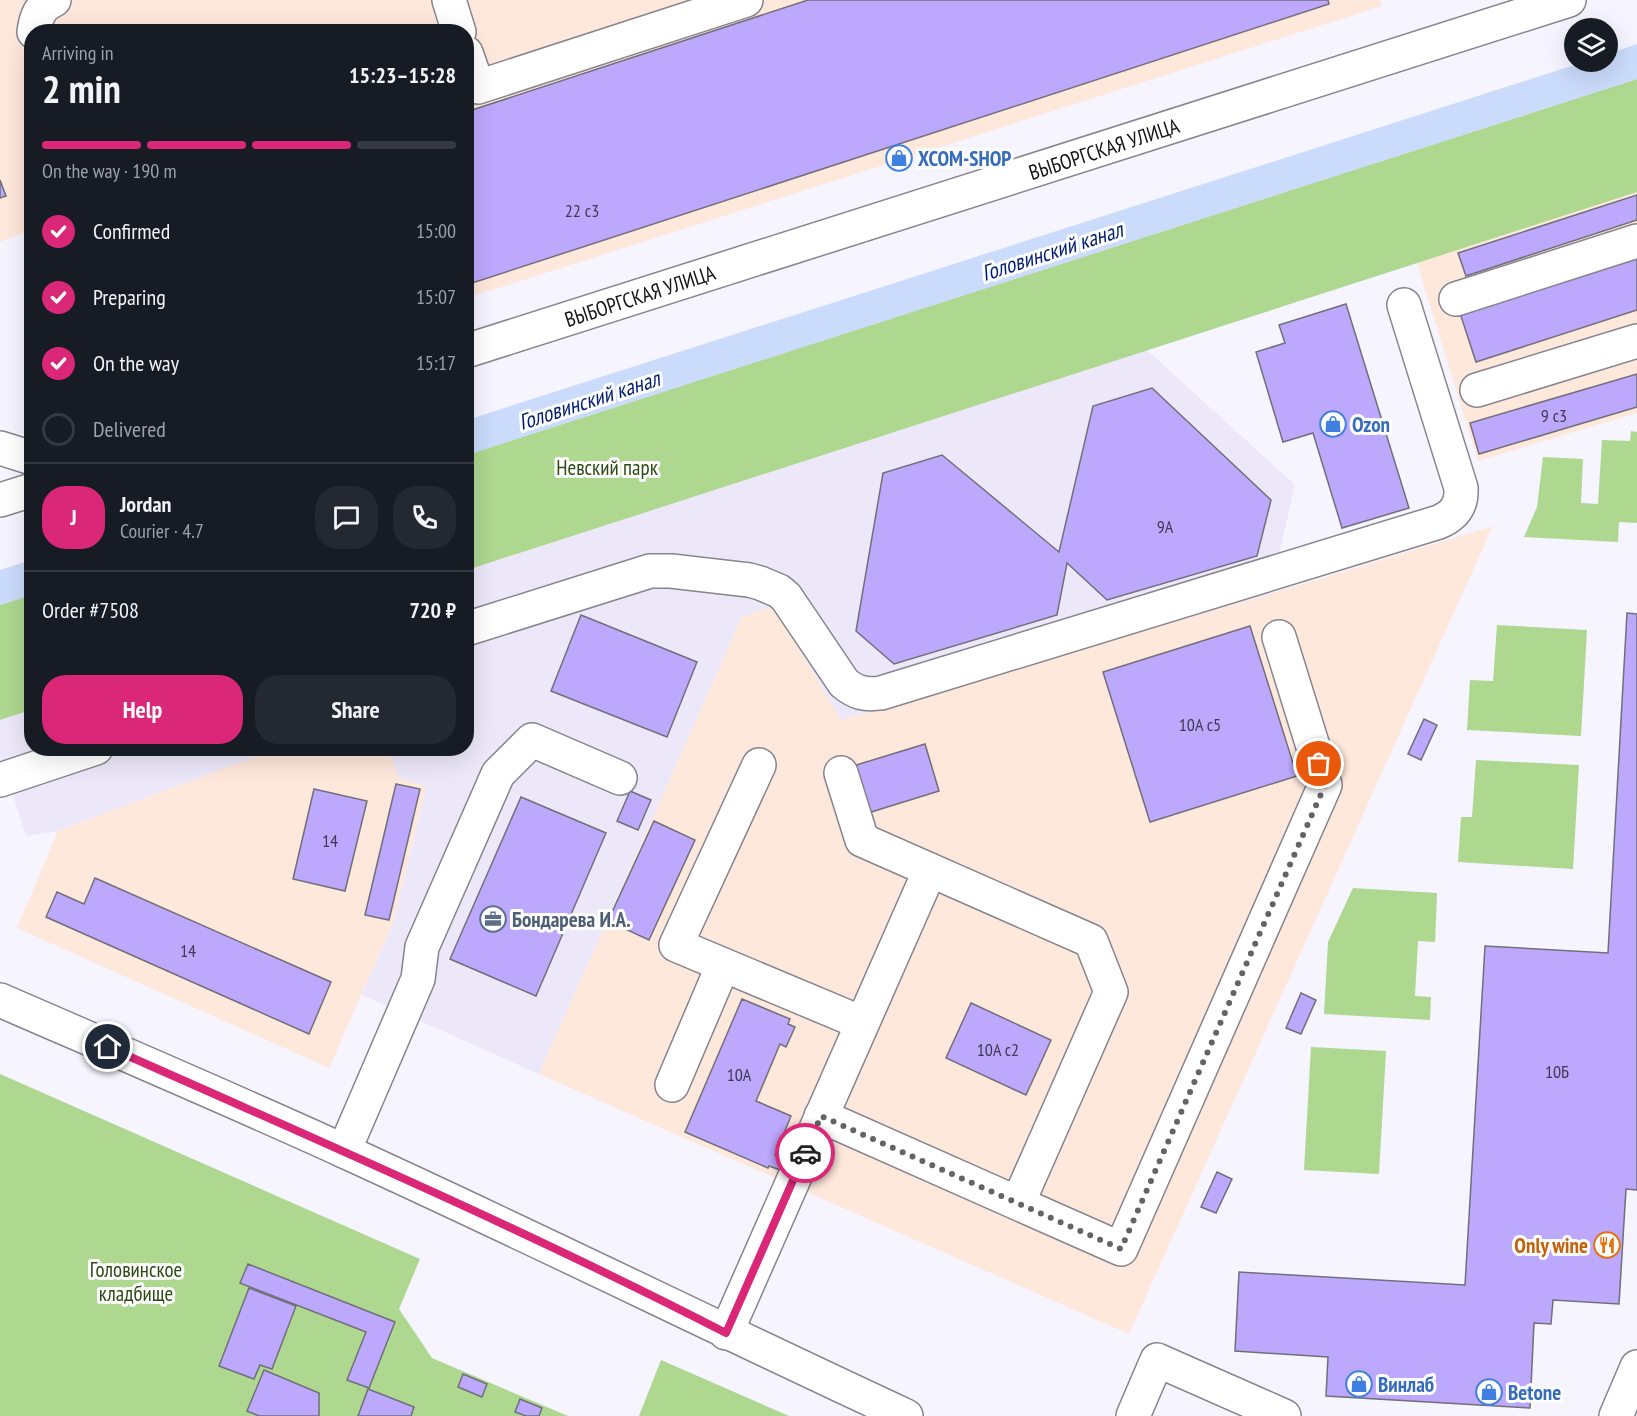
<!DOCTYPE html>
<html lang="en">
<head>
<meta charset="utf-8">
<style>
	:root { --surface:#171b24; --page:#242831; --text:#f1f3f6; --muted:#9ea1a6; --line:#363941; --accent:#db2777 }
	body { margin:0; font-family:"PT Sans Narrow",sans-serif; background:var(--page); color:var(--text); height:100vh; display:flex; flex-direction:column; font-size:22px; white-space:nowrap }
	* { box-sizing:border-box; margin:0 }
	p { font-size:20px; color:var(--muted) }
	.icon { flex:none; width:33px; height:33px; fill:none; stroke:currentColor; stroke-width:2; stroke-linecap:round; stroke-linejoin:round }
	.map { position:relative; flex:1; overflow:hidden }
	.sheet { position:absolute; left:24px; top:24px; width:450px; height:732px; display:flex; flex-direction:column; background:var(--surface); border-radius:24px; box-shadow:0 6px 24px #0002 }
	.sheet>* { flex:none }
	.fabs { position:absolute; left:1564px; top:18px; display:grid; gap:12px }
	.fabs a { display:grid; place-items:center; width:54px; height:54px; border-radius:50%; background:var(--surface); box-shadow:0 6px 24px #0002; font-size:30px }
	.pin { position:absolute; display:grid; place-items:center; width:51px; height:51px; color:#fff; margin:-26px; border:3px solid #fff; border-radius:50%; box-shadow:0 2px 6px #0007 }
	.courier { position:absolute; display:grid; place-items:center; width:60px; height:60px; margin:-30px; border:4px solid #db2777; border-radius:50%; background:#fff; color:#222; box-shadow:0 2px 8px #0007 }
	.overview em { font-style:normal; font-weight:700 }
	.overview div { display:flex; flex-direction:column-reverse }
	.overview { display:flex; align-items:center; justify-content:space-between; height:102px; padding:0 18px }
	h1 { font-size:39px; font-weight:700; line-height:45px }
	.bar { display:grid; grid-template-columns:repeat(4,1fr); gap:9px 6px; align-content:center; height:72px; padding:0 18px }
	.bar i { height:8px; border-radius:4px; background:var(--line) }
	.bar .selected { background:var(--accent) }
	.bar p { grid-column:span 4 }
	.line { display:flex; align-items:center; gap:15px; padding:0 18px; border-top:2px solid var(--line) }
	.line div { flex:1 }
	.round { display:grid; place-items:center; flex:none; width:63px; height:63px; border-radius:24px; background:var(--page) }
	ol { padding:0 18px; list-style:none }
	li { display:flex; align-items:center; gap:18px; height:66px }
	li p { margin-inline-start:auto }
	li .icon { padding:6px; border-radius:50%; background:var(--accent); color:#fff; stroke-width:4 }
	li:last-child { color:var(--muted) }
	li i { width:33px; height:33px; border:3px solid var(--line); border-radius:50% }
	.primary-button { display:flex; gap:12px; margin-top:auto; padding:12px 18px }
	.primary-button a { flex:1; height:69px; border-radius:24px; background:var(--accent); color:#fff; font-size:24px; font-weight:700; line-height:69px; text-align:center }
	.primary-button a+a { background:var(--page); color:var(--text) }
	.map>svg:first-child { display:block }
	.built { fill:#ece8f9 }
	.industrial { fill:#fee7db }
	.green { fill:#aed790 }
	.water { fill:#cadbfb }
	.building { fill:#bca8fd; stroke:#716f78; stroke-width:1.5 }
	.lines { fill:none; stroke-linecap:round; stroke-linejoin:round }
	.minor-casing { stroke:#86848d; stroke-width:36 }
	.minor { stroke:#fff; stroke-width:33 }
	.done { stroke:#646368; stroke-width:6; stroke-dasharray:0 10.8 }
	.route { stroke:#db2777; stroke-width:8 }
	.labels { text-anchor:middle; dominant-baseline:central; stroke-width:6; stroke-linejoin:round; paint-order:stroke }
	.number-label { font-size:18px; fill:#3f3a51 }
	.street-label { font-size:21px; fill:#151518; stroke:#fff }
	.shop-label { font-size:21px; font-weight:bold; fill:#366cbe; stroke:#fff; text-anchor:start }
	.park-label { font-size:21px; fill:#2d4a11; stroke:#fff }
	.service-label { font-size:21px; font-weight:bold; fill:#4e5e75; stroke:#fff; text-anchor:start }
	.food-label { font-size:21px; font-weight:bold; fill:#c56008; stroke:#fff; text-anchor:end }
	.water-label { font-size:22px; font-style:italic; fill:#001d75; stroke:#fff }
</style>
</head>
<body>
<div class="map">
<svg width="1637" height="1416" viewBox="0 0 1637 1416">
	<rect width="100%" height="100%" fill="#f6f4fe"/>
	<g class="built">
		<path d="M1147,350L1295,485L1270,594L841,720L774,606L742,617L539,1074L362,995L393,923L426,788L399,778L388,749L466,748L467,570Z"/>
		<path d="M31,710L32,748L276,749L58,831L26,836L0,755V720Z"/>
	</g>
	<g class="industrial">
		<path d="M0,0H1380L1382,6L467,298L466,32H32L31,230L0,242Z"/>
		<path d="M1637,192V413L1478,461L1417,263Z"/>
		<path d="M1493,526L1129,1334L539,1074L742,617L774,606L841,720L1270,594Z"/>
		<path d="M275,749H388L399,778L426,787L393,923L329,1068L17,928L58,831Z"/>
	</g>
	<g class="green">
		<path d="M1637,79V192L467,570L466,455Z"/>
		<path d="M1631,431L1637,432V523L1619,522L1618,542L1524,537L1537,507L1543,457L1583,459L1581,503L1598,504L1602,440L1630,441Z"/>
		<path d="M31,595V710L0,720V605Z"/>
		<path d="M1497,625L1587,630L1581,736L1467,730L1470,680L1493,681Z"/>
		<path d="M1476,760L1579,765L1573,869L1458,862L1461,817H1472Z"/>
		<path d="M1353,888L1437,893L1435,942L1418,941L1415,996L1431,997L1430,1020L1324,1014L1328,942Z"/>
		<path d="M1311,1047L1386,1051L1379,1174L1304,1170Z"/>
		<path d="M0,1074L420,1259L399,1309L432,1358L568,1416H0Z"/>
		<path d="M661,1360L789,1416H639Z"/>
	</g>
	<g class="water">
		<path d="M1637,44V79L467,455V420L1584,62H1608V54Z"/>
		<path d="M31,560V595L0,605V570Z"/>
	</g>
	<g class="building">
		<path d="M808,0H1328L1329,4L466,285V135L473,133L466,112Z"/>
		<path d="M0,180L6,196L0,198Z"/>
		<path d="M1637,195V220L1466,276L1458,253Z"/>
		<path d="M1637,253V310L1476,362L1459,310Z"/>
		<path d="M1346,304L1409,508L1342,528L1313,433L1283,442L1256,352L1285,343L1279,325Z"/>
		<path d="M1637,374V407L1479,454L1470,423Z"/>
		<path d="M1152,388L1271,500L1257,556L1107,600L1067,563L1057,615L894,664L856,631L883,473L942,455L1059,552L1093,406Z"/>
		<path d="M1627,613L1637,614V1190L1626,1189L1619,1304L1553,1300L1551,1324L1534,1323L1530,1408L1326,1396L1328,1357L1235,1351L1239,1272L1465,1285L1485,946L1608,953Z"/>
		<path d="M581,615L697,662L667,737L551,691Z"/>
		<path d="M1250,626L1297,776L1150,822L1103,672Z"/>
		<path d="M1424,719L1437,725L1421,760L1408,754Z"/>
		<path d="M925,744L939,791L868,813L853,766Z"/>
		<path d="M396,784L420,789L389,920L365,915Z"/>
		<path d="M314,789L367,801L345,891L293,879Z"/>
		<path d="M630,791L651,800L638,830L617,821Z"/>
		<path d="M521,797L606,833L536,996L450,959Z"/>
		<path d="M654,821L695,840L649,940L608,921Z"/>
		<path d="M95,878L331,982L309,1034L46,917L57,892L84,904Z"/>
		<path d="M1301,993L1316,1000L1301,1034L1286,1028Z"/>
		<path d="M742,999L790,1019L788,1024L795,1027L786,1047L780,1044L756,1101L791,1116L775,1155L788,1161L783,1171L769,1166L768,1168L685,1132Z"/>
		<path d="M971,1003L1051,1040L1026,1095L946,1058Z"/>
		<path d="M1217,1172L1232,1179L1216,1213L1201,1207Z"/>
		<path d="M248,1264L395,1322L369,1388L347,1380L366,1332L240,1283Z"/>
		<path d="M249,1288L296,1306L272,1369L260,1365L254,1379L219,1366Z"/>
		<path d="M264,1370L319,1393V1416H259L247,1411Z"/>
		<path d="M463,1374L487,1384L482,1397L458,1387Z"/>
		<path d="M368,1389L414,1407L411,1416H358Z"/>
		<path d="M520,1399L542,1408L539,1416H526L515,1412Z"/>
	</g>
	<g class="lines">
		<g class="minor-casing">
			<g id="minor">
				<path d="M449,0L459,32"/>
				<path d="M34,32C36,17 40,6 54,0"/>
				<path d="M466,53L478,87L746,0"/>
				<path d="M1456,299L1637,241"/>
				<path d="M466,351L1569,0"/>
				<path d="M1477,390L1637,341"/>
				<path d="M0,448L32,458"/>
				<path d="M0,500L32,490"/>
				<path d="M466,629L650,571H671L749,580L760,583L779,591L786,597L844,683C856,693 865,695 881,693L1439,522C1455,515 1462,505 1461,488L1404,305"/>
				<path d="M759,765L676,945L862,1023"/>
				<path d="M841,773L862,840L1091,941L1111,992L1018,1203"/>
				<path d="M0,780L96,748"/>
				<path d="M0,1000C115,1050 230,1099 344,1151C533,1237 718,1329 906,1416"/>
				<path d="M672,1085L723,965"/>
				<path d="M821,1116L1121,1249L1325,785L1279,637"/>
				<path d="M344,1151L418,979L422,947L498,774L532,740L620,778"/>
				<path d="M726,1333L930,870"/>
				<path d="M1133,1416L1157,1360L1284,1416"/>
				<path d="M1616,1416L1637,1367"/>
			</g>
		</g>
		<use href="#minor" class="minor"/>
	</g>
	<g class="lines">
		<path class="done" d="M805,1153L821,1116L1121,1249L1325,785L1319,764"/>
		<path class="route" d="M108,1047C315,1139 524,1229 726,1333L805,1153"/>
	</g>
	<defs>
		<g id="shop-ring" transform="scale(1.35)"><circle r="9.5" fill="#fff" stroke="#3f7fe0" stroke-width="1.5"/><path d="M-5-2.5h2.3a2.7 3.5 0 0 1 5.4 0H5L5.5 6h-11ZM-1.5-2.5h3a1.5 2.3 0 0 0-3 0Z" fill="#3f7fe0"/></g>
		<g id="office-ring" transform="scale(1.35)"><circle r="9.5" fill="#fff" stroke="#5c6f8a" stroke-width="1.5"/><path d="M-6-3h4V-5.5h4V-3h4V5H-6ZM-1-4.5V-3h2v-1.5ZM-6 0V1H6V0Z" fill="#5c6f8a"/></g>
		<g id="restaurant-ring" transform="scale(1.35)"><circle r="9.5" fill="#fff" stroke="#e8710a" stroke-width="1.5"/><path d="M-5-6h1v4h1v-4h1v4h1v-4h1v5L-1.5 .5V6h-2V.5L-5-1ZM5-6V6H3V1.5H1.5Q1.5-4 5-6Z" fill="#e8710a"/></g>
	</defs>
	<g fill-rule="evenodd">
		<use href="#shop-ring" x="899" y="158"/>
		<use href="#shop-ring" x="1333" y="424"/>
		<use href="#office-ring" x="493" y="919"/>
		<use href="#restaurant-ring" x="1607" y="1245"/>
		<use href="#shop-ring" x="1359" y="1384"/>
		<use href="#shop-ring" x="1489" y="1392"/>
	</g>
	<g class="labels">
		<g class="number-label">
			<text x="582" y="210">22 с3</text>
			<text x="1554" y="415">9 с3</text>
			<text x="1165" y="526">9А</text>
			<text x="1200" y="724">10А с5</text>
			<text x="330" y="840">14</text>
			<text x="188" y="950">14</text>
			<text x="998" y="1049">10А с2</text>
			<text x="1557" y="1071">10Б</text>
			<text x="739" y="1074">10А</text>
		</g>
		<g class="street-label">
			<text transform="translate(1104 149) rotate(-18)">ВЫБОРГСКАЯ УЛИЦА</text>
			<text transform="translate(640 296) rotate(-18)">ВЫБОРГСКАЯ УЛИЦА</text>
		</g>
		<g class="shop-label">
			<text x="918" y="158">XCOM-SHOP</text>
			<text x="1352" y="424">Ozon</text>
			<text x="1378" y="1384">Винлаб</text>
			<text x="1508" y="1392">Betone</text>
		</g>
		<g class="park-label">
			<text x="607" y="467">Невский парк</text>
			<text x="136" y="1269">Головинское<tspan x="136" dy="24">кладбище</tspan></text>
		</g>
		<g class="service-label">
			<text x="512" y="919">Бондарева И.А.</text>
		</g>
		<g class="food-label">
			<text x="1588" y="1245">Only wine</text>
		</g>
		<g class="water-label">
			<text transform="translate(1052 251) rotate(-18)">Головинский канал</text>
			<text transform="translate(589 400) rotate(-18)">Головинский канал</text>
		</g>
	</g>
</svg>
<div class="fabs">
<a><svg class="icon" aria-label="layers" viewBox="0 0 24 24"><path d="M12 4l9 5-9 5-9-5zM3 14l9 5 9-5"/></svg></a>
</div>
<div class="pin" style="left:1319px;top:764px;background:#ea580c"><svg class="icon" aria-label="bag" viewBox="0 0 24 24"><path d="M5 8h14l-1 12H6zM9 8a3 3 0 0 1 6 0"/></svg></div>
<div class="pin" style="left:108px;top:1047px;background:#1f2937"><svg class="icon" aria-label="home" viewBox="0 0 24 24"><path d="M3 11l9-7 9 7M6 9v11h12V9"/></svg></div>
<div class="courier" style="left:805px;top:1153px"><svg class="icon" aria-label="car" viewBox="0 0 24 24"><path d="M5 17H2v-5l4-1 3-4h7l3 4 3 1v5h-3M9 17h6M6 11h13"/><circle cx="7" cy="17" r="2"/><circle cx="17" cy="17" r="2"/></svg></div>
<section class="sheet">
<div class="overview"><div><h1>2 min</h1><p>Arriving in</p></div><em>15:23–15:28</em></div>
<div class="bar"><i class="selected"></i><i class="selected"></i><i class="selected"></i><i></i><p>On the way · 190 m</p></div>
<ol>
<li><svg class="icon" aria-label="check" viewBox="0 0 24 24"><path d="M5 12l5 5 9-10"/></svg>Confirmed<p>15:00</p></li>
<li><svg class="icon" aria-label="check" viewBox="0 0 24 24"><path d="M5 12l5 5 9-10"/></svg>Preparing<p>15:07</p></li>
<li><svg class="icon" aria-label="check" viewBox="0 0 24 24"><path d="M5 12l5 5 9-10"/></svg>On the way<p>15:17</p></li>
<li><i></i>Delivered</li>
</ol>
<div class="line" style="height:108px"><b class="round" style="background:var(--accent);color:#fff">J</b><div><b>Jordan</b><p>Courier · 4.7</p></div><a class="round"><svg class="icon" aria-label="chat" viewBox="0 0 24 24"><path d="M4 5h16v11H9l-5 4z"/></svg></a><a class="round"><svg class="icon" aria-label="phone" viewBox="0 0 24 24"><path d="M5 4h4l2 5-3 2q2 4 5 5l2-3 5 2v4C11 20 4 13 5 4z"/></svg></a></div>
<div class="line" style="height:78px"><div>Order #7508</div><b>720 ₽</b></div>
<div class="primary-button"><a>Help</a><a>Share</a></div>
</section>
</div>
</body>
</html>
